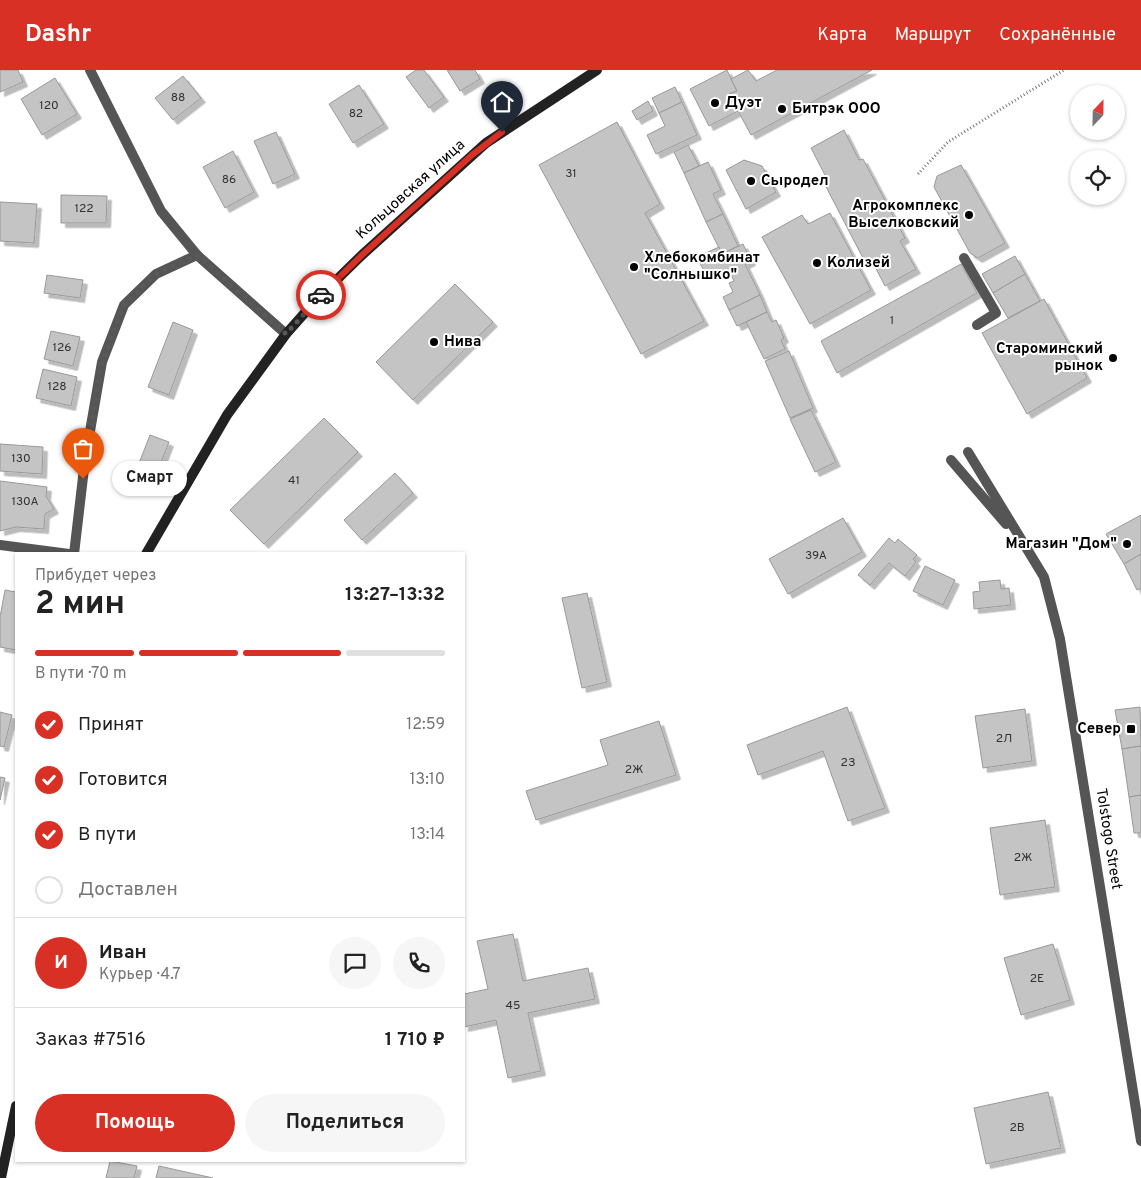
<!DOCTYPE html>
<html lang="ru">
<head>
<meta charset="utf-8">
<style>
	:root { --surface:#fff; --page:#f6f6f6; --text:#222; --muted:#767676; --line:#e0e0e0; --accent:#d93025 }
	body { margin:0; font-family:Overpass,sans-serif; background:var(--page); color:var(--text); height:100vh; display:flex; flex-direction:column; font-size:19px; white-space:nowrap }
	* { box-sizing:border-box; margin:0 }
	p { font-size:16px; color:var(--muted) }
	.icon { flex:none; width:28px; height:28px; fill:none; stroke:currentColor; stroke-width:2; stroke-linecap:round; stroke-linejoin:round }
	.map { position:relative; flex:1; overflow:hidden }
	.sheet { position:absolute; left:15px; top:482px; width:450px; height:610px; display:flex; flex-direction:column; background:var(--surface); border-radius:0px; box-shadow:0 1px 4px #0004 }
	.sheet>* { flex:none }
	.needle { width:32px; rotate:22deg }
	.fabs { position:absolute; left:1070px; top:15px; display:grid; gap:10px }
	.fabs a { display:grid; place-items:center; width:55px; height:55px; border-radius:50%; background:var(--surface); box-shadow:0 1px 4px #0004; font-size:25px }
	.pin { position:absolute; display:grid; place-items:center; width:42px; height:42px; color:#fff; margin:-51px -21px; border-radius:50% 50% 50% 0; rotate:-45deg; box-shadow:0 0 5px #0007 }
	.pin .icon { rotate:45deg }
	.courier { position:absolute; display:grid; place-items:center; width:50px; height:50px; margin:-25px; border:4px solid #d93025; border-radius:50%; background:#fff; color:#222; box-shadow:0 1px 6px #0007 }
	.bubble { position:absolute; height:35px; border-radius:18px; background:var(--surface); box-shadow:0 1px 4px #0004; font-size:16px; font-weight:700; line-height:35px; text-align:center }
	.summary em { font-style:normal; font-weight:700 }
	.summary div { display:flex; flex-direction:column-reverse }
	.summary { display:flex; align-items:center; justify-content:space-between; height:85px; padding:0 20px }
	h1 { font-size:32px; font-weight:700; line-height:38px }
	.bar { display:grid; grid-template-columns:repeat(4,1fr); gap:8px 5px; align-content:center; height:60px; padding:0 20px }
	.bar i { height:6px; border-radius:4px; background:var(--line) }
	.bar .on { background:var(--accent) }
	.bar p { grid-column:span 4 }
	.line { display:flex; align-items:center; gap:12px; padding:0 20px; border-top:1px solid var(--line) }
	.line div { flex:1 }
	.round { display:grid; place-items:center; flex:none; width:52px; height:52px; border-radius:26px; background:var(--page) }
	ol { padding:0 20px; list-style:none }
	li { display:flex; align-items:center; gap:15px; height:55px }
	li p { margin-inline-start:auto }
	li .icon { padding:5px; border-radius:50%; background:var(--accent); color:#fff; stroke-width:4 }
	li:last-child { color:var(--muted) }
	li i { width:28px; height:28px; border:2px solid var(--line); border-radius:50% }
	.action { display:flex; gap:10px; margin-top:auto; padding:10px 20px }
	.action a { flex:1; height:58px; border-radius:30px; background:var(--accent); color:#fff; font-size:20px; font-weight:700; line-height:58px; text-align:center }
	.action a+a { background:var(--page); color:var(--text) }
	header { display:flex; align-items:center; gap:30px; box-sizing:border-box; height:70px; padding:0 25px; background:var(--accent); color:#fff }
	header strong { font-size:24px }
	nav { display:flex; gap:28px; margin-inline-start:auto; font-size:18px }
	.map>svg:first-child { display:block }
	.building { fill:#c4c4c4; stroke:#999; filter:url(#shadow) }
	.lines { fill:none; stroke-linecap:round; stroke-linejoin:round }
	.path { stroke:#777; stroke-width:3; stroke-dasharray:1 2.5; stroke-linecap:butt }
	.service { stroke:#555; stroke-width:10 }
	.pedestrian { stroke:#555; stroke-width:10 }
	.minor { stroke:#555; stroke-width:10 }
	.secondary { stroke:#222; stroke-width:10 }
	.done { stroke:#595959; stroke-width:5; stroke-dasharray:0 9 }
	.route { stroke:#d93025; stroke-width:6 }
	.poi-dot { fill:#000; stroke:#fff; stroke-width:2 }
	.labels { text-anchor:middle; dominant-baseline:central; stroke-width:4; stroke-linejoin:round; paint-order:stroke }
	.number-label { font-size:12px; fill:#313131 }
	.poi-label { font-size:15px; font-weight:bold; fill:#000; stroke:#fff; text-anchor:start }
	.street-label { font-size:15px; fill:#000; stroke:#fff }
</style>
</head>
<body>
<header>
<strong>Dashr</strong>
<nav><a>Карта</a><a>Маршрут</a><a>Сохранённые</a></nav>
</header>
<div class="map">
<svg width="1141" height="1108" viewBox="0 0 1141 1108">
	<defs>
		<filter id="shadow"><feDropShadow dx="4.5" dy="4.5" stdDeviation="0" flood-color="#0004"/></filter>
	</defs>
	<rect width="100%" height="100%" fill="#fff"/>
	<g class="building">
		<path d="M0,0H18L23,12L0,22Z"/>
		<path d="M416,0H424L444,27L429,38L406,7Z"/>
		<path d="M447,0H475L480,9L460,21Z"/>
		<path d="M727,0L737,21L729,24L738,41L709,56L690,19Z"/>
		<path d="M748,0L756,11L777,0H872L751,65L729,24L737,21L731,9Z"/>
		<path d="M183,6L201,28L173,50L155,28Z"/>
		<path d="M55,8L77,44L42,65L21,29Z"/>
		<path d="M359,15L384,54L353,73L329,34Z"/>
		<path d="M675,17L682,32L659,43L652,28Z"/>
		<path d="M648,31L653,41L637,50L632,41Z"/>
		<path d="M682,32L697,65L656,84L647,65L665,56L659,43Z"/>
		<path d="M617,52L660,134L645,143L704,251L641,284L539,95Z"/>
		<path d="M844,60L859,90L863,89L905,168L900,171L916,199L885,216L871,189L865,192L823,111L827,109L811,78Z"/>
		<path d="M276,62L295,104L273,114L254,71Z"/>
		<path d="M688,75L699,96L684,103L674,82Z"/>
		<path d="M233,81L254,122L225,138L203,97Z"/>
		<path d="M744,90L762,96L776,122L746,139L726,100Z"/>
		<path d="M708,92L721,120L713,124L723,144L706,152L684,103Z"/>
		<path d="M961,95L1005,173L978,188L970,183L934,117L937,106Z"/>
		<path d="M61,125L107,126L106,153H61Z"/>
		<path d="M0,132L37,134L34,173L0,171Z"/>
		<path d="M830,143L871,220L810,254L762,167L802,145L808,154Z"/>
		<path d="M723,144L738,176L722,184L706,152Z"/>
		<path d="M743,174L751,191L745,194L760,225L729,240L723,227L733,222L729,213L734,211L728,199L717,205L714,199L705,203L697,187L719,177L722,184Z"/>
		<path d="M1015,186L1025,204L993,223L982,204Z"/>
		<path d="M961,194L977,223L837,303L821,271Z"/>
		<path d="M1025,204L1040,231L1008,248L993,223Z"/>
		<path d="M47,205L83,210L80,228L44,223Z"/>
		<path d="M455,214L493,252L413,330L376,292Z"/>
		<path d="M760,225L767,242L737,256L729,240Z"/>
		<path d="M1044,229L1087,308L1027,344L982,263Z"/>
		<path d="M767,242L772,252L776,250L784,268L781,270L785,279L764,289L746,252Z"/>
		<path d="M173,252L193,260L169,325L148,317Z"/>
		<path d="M51,261L80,267L73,296L44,289Z"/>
		<path d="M789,281L813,338L790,348L765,291Z"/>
		<path d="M43,299L77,307L71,336L36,328Z"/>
		<path d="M811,340L836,392L815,402L790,349Z"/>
		<path d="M324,348L358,382L264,474L230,440Z"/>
		<path d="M150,365L169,372L153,413L134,406Z"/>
		<path d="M0,374L43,377L42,404L0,401Z"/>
		<path d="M395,403L413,423L362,470L344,450Z"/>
		<path d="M0,411L47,417L46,426L54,439L45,444L44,459L16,457L0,461Z"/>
		<path d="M1141,445V484L1124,494L1106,464Z"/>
		<path d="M843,448L862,482L788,524L769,489Z"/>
		<path d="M889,468L895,473L898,469L917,485L913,489L916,492L905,506L889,493L870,515L858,505Z"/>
		<path d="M1141,484V518L1137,520L1124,494Z"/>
		<path d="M925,496L955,510L943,535L913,521Z"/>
		<path d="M1000,510L1001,519L1009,518L1011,535L974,539L973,522L980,521L979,512Z"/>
		<path d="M5,520L16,522V580L0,577V547Z"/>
		<path d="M587,523L607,612L582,618L562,528Z"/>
		<path d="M847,637L885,738L848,751L823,681L758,705L747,675Z"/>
		<path d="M1140,637L1141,676L1122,679L1115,640Z"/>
		<path d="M1025,639L1032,691L983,698L975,646Z"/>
		<path d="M0,642L12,645L4,677L0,676Z"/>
		<path d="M659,651L676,705L536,750L526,721L608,695L600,670Z"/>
		<path d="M1141,676V725L1129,727L1122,679Z"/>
		<path d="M0,707L5,708L0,730Z"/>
		<path d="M1141,725V763H1134L1129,727Z"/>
		<path d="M1045,750L1055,817L1000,825L990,758Z"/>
		<path d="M513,864L523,911L588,898L595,929L528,943L541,1001L508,1008L496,950L464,957V924L488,919L477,871Z"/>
		<path d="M1053,874L1070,930L1021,945L1004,888Z"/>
		<path d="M1048,1022L1061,1078L986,1094L974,1038Z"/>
		<path d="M110,1091L137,1096L134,1108H106Z"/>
		<path d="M159,1096L213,1108H156Z"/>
	</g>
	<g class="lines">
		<path class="path" d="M918,104L948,72L1064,0"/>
		<path class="service" d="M74,484L85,390L102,292L124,235L156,204L197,185"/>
		<path class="pedestrian" d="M964,188L996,243L977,255"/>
		<g class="minor">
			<path d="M90,0L161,141L197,185L286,264"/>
			<path d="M968,382L1044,507L1060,569L1141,1071"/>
			<path d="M951,390L1006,454"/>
			<path d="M0,475L69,484"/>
		</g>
		<g class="secondary">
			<path d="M146,484L227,345L286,264L318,228L362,185L486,73L597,0"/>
			<path d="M1,1108L16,1036"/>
		</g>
	</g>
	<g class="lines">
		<path class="done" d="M83,409L102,292L124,235L156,204L197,185L286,264L321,225"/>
		<path class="route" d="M321,225L362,185L472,85L502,62"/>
	</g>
	<g class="poi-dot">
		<circle cx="715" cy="33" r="5"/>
		<circle cx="782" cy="39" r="5"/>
		<circle cx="751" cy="111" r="5"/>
		<circle cx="969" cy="145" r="5"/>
		<circle cx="817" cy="193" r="5"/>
		<circle cx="634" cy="197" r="5"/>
		<circle cx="434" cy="272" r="5"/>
		<circle cx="1113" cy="288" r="5"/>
		<circle cx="1127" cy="474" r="5"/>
		<rect x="1126" y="654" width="10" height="10" rx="2.5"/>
	</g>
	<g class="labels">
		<g class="number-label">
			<text x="178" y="28">88</text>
			<text x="49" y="36">120</text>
			<text x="356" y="44">82</text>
			<text x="571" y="104">31</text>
			<text x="229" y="110">86</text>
			<text x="84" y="139">122</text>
			<text x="892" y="251">1</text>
			<text x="62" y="278">126</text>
			<text x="57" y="317">128</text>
			<text x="21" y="389">130</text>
			<text x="294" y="411">41</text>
			<text x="25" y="432">130А</text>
			<text x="816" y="486">39А</text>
			<text x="1004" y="669">2Л</text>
			<text x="848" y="693">2З</text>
			<text x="634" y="700">2Ж</text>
			<text x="1023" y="788">2Ж</text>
			<text x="1037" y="909">2Е</text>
			<text x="513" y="936">45</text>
			<text x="1017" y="1058">2В</text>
		</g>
		<g class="poi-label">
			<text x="725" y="33">Дуэт</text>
			<text x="792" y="39">Битрэк ООО</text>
			<text x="761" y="111">Сыродел</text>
			<text x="959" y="136" text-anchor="end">Агрокомплекс<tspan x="959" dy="17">Выселковский</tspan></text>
			<text x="644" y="188">Хлебокомбинат<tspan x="644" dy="17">"Солнышко"</tspan></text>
			<text x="827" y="193">Колизей</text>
			<text x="444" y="272">Нива</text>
			<text x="1103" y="279" text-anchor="end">Староминский<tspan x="1103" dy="17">рынок</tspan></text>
			<text x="1117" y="474" text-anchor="end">Магазин "Дом"</text>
			<text x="1121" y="659" text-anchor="end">Север</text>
		</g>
		<g class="street-label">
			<text transform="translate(411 120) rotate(-42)">Кольцовская улица</text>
			<text transform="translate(1108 769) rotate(81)">Tolstogo Street</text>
		</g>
	</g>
</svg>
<div class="fabs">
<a><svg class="needle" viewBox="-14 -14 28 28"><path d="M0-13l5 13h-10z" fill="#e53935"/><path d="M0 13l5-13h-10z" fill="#767676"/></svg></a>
<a><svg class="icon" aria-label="locate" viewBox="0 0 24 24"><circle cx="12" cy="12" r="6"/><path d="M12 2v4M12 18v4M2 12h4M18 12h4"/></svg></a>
</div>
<div class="pin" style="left:83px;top:409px;background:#ea580c"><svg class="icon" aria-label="bag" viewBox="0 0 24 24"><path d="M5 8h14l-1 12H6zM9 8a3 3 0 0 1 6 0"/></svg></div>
<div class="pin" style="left:502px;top:62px;background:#1f2937"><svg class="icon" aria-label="home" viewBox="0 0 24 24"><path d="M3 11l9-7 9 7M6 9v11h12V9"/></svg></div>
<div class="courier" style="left:321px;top:225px"><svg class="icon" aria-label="car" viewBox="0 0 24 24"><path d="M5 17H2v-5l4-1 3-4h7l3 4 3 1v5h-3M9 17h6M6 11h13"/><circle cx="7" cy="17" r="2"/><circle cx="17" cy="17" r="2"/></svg></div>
<div class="bubble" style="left:112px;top:391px;width:75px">Смарт</div>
<section class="sheet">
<div class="summary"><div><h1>2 мин</h1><p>Прибудет через</p></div><em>13:27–13:32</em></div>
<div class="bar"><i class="on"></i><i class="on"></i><i class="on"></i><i></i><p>В пути · 70 m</p></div>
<ol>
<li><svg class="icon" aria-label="check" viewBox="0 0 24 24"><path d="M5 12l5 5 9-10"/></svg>Принят<p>12:59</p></li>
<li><svg class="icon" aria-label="check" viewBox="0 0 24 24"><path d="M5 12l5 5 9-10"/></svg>Готовится<p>13:10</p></li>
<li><svg class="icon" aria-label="check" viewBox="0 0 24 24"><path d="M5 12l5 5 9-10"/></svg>В пути<p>13:14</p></li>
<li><i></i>Доставлен</li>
</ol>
<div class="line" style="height:90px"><b class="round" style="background:var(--accent);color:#fff">И</b><div><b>Иван</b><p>Курьер · 4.7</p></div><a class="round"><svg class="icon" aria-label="chat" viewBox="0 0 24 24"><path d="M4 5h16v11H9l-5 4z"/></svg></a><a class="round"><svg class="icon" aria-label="phone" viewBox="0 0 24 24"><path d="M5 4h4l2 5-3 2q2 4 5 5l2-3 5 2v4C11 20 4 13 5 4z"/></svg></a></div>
<div class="line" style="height:65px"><div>Заказ #7516</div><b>1 710 ₽</b></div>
<div class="action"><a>Помощь</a><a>Поделиться</a></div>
</section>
</div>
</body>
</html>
